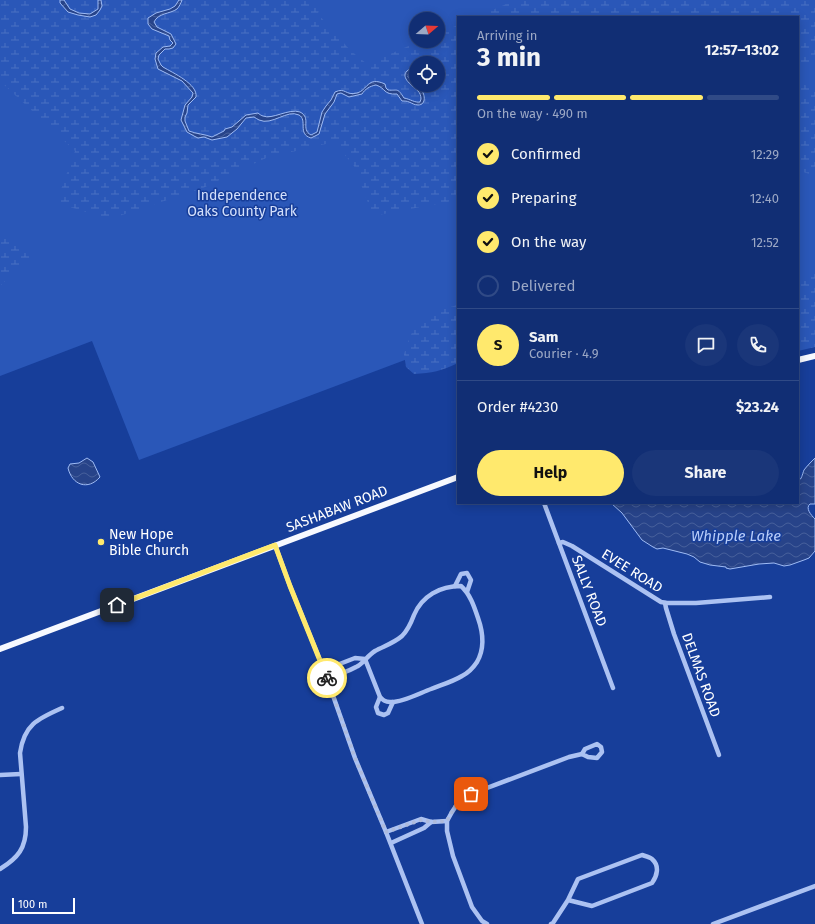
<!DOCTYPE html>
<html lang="en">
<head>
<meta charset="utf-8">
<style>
	:root { --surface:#112e74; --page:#1a3679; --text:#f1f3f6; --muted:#9ca8c5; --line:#304a86; --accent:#ffe96d }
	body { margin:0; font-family:"Fira Sans",sans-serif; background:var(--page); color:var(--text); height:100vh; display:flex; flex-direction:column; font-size:15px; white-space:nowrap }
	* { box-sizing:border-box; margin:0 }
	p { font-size:13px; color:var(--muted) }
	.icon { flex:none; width:22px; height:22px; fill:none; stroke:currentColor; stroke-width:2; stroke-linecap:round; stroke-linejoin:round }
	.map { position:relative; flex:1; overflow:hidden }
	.details { position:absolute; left:457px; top:16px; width:342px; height:488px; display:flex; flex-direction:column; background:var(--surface); border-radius:0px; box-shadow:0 2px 10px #0003,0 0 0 1px var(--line) }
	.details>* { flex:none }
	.needle { width:26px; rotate:71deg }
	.buttons { position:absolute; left:409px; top:12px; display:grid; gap:8px }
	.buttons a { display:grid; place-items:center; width:36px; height:36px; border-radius:50%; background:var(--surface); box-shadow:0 2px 10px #0003,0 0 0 1px var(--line); font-size:20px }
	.scale { position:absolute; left:12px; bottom:10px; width:63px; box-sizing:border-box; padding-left:4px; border:2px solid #fff; border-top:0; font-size:11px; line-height:14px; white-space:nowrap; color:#fff; -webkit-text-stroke:3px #173e9a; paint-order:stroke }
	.pin { position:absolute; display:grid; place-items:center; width:34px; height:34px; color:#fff; margin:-17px; border-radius:8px; box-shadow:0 2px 6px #0006 }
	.courier { position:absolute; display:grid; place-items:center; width:40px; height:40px; margin:-20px; border:3px solid #ffe96d; border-radius:50%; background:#fff; color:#222; box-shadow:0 1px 5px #0007 }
	.head em { font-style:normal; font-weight:700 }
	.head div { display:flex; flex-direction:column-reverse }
	.head { display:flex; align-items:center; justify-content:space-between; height:68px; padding:0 20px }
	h1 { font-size:26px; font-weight:700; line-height:30px }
	.bar { display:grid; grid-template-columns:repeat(4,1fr); gap:6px 4px; align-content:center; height:48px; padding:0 20px }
	.bar i { height:5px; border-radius:3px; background:var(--line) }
	.bar .active { background:var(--accent) }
	.bar p { grid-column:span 4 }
	.line { display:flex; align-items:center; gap:10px; padding:0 20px; border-top:1px solid var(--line) }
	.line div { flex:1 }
	.round { display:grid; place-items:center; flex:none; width:42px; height:42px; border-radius:21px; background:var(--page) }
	ol { padding:0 20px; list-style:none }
	li { display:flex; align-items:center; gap:12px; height:44px }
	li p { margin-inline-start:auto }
	li .icon { padding:4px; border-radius:50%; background:var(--accent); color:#111; stroke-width:4 }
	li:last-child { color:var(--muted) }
	li i { width:22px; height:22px; border:2px solid var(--line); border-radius:50% }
	.cta { display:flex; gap:8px; margin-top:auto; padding:8px 20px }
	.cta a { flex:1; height:46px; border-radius:24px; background:var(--accent); color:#111; font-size:16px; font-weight:700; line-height:46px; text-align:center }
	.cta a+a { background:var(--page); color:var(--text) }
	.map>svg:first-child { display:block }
	.green { fill:#2a57b8; fill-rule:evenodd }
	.wetland { fill:url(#wetland-marsh); fill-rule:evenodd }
	.water { fill:url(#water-waves); stroke:#9ebbf5 }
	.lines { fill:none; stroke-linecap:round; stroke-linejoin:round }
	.minor { stroke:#acc2f2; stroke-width:4.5 }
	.major { stroke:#f7f9ff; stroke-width:6 }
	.done { stroke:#aebbdc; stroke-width:4; stroke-dasharray:0 7.2 }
	.route { stroke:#ffe96d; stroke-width:5 }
	.poi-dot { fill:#ffe96d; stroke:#173e9a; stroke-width:1.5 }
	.labels { text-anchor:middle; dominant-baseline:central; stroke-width:3; stroke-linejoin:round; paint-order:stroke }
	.park-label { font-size:14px; fill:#d4e0fc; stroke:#173e9a }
	.street-label { font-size:14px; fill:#fff; stroke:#173e9a }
	.poi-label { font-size:14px; fill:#fff; stroke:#173e9a; text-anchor:start }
	.water-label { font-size:15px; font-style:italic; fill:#b8cdf9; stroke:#173e9a }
</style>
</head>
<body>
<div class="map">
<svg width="815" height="924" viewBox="0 0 815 924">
	<defs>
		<pattern id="wetland-marsh" width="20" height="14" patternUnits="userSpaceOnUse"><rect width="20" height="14" fill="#2a57b8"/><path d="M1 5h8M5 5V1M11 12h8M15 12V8" fill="none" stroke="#4a70c3"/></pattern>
		<pattern id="water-waves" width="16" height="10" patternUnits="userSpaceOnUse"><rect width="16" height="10" fill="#274389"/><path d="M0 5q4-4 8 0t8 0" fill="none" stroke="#475f9b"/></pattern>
	</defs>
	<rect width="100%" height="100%" fill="#173e9a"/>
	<path class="green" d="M0,0H815V340L798,346V17H458V340L139,460L92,341L0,376ZM416,19H438V41H416ZM416,63H438V85H416Z"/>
	<g class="wetland">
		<path d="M0,0H321L318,14L351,51L367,64L420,41H438V33L458,25V200L373,216L354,166L334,142L266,158L203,188L110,219L56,203L75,151L0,81ZM416,63H438V85H416Z"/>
		<path d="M516,0H815V57L806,66L798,77V17H476Z"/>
		<path d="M798,83L815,88V176L798,170Z"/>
		<path d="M0,230L30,257L0,286Z"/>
		<path d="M815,272V347L798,351V281L803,282L811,274Z"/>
		<path d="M458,305V363C441,371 432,373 414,374L406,367L404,354L408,342L413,330L428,315L442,309Z"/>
	</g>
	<g class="water">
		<path d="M60,0H64L70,9L79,13L90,14L98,9V0H101L102,6L100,10L96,15L90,17L78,15L68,12L60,3Z"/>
		<path d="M179,0H182C181,3 179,7 177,9C170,14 158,13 154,22L157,27L171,34L176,44L173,48L169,49H165L159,55L158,59L161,65L163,67C173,73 198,84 196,97L188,105L187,113L185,117V121L189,131C197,134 204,134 212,137L224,131L225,129L232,127L246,115L258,113C259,114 262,116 263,116C272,120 289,108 300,112C312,118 300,129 311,135L317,132L322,112L326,106L331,100L335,92C346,87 345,96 357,93C368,90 367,76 385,84L386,88L388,90C398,91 397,87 404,98C410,99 415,103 420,102L421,99C421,96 420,93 418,91C413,86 400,78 407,71C410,68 413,68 416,67V71L409,73L408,77C412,82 416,84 420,88C425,93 427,105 418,105C414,105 412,103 409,102C407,101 405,101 402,101L397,94C383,95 386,88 376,85C370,86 365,89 362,94L349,97L341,93L337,94L334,102L325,114L319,134L311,138C297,134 308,120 299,115C287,109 272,126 259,120C257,119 256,118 254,117L246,118L237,129L227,137L212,140L204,137L198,138L194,136L187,132L181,120L185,105L192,97L193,93L182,81L158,69L155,59L156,53L163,47L170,46L173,43L170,40L169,36L152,29L148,24V18L156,13L170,9L175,6Z"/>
		<path d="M87,458L93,462L100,477C88,491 72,485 68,468L70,464L79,463Z"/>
		<path d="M815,458V504H810C805,508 811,515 815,519V551L809,558L804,560L790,565L784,566L774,563L759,564L730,569L726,568V567L710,565L700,562L694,557L687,554L663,548L657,549L653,547L642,540L622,513L611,503H798V481C802,479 802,475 804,470C807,466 811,462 815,458Z"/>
	</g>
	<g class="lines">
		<g class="minor">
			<path d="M544,503L613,688"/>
			<path d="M559,543L563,542L572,546L661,602L667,603H696L770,597"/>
			<path d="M275,545L290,586L324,670L355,758L386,832L422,924"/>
			<path d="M455,586L461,574L467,573L471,580L467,592"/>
			<path d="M665,603L666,608L674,634L719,755"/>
			<path d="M324,670L355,658L365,659"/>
			<path d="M327,678C337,675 347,672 356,667C363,664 367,656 375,651C384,646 394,643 402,636C408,630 411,623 414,615C422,596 440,586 461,586C470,594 474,606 478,618C483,632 485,648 477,662C473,668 468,673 462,676C452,682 441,685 431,689C420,693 401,703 390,702C385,702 383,700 380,697L365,659"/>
			<path d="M380,697L376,707L378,713L384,715L388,713L393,702"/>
			<path d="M597,744L601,747L602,752L597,758L588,757L582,754L585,749Z"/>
			<path d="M0,775L21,774"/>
			<path d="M386,832L421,819L431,822L447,821"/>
			<path d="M391,843L424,828L431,822"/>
			<path d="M0,869C18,858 26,848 26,827L20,753C24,725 37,719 62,708"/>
			<path d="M487,924L482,921L472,907L453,856L447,831V821L452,812L460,800L471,794L569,757L582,754"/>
			<path d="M551,924L553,923L568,900L578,879L642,855C645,856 650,857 652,859C660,866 657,876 652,883L592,906L568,900"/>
			<path d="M713,924L815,886"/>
		</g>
		<g class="major">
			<path d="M798,360L815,356"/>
			<path d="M0,649L458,477"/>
		</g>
	</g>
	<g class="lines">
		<path class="done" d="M327,678L355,758L386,832L421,820L431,822L447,821C454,807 457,802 471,794"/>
		<path class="route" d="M117,605L275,545L290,586L327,678"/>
	</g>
	<circle class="poi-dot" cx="101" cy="542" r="4"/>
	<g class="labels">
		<g class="park-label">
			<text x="242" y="195">Independence<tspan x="242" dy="16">Oaks County Park</tspan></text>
		</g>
		<g class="street-label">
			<text transform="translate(337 509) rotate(-21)">SASHABAW ROAD</text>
			<text transform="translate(632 571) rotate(32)">EVEE ROAD</text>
			<text transform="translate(589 591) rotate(69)">SALLY ROAD</text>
			<text transform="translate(701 675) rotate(70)">DELMAS ROAD</text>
		</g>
		<g class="poi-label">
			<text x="109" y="534">New Hope<tspan x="109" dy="16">Bible Church</tspan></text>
		</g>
		<g class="water-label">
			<text x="736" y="536">Whipple Lake</text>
		</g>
	</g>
</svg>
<div class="buttons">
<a><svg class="needle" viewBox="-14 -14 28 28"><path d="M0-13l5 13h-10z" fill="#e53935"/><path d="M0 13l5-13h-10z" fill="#9ca8c5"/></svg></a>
<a><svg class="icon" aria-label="locate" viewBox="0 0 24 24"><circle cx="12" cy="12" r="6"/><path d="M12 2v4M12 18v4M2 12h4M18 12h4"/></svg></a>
</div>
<div class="scale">100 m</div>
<div class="pin" style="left:471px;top:794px;background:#ea580c"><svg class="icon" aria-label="bag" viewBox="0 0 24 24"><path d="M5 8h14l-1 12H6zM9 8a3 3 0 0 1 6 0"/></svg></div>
<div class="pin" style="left:117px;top:605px;background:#1f2937"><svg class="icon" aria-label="home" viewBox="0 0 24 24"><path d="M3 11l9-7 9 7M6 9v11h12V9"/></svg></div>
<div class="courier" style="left:327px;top:678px"><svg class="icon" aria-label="bike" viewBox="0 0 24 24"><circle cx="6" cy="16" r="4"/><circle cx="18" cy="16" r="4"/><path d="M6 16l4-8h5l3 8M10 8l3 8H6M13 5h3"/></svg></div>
<section class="details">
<div class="head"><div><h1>3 min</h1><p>Arriving in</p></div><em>12:57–13:02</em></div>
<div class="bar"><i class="active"></i><i class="active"></i><i class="active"></i><i></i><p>On the way · 490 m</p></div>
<ol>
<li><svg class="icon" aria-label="check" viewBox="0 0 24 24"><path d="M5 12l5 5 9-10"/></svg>Confirmed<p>12:29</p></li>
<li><svg class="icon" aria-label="check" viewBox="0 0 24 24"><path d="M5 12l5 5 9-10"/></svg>Preparing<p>12:40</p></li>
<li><svg class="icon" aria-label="check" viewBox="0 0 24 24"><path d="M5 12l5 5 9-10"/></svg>On the way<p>12:52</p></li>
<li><i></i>Delivered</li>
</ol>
<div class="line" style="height:72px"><b class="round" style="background:var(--accent);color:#111">S</b><div><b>Sam</b><p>Courier · 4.9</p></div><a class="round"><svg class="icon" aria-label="chat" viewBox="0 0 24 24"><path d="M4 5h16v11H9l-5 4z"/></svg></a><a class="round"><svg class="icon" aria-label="phone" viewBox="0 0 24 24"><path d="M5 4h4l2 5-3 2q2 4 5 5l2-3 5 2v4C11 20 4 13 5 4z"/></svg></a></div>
<div class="line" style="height:52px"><div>Order #4230</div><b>$23.24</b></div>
<div class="cta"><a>Help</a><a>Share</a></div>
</section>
</div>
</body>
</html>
